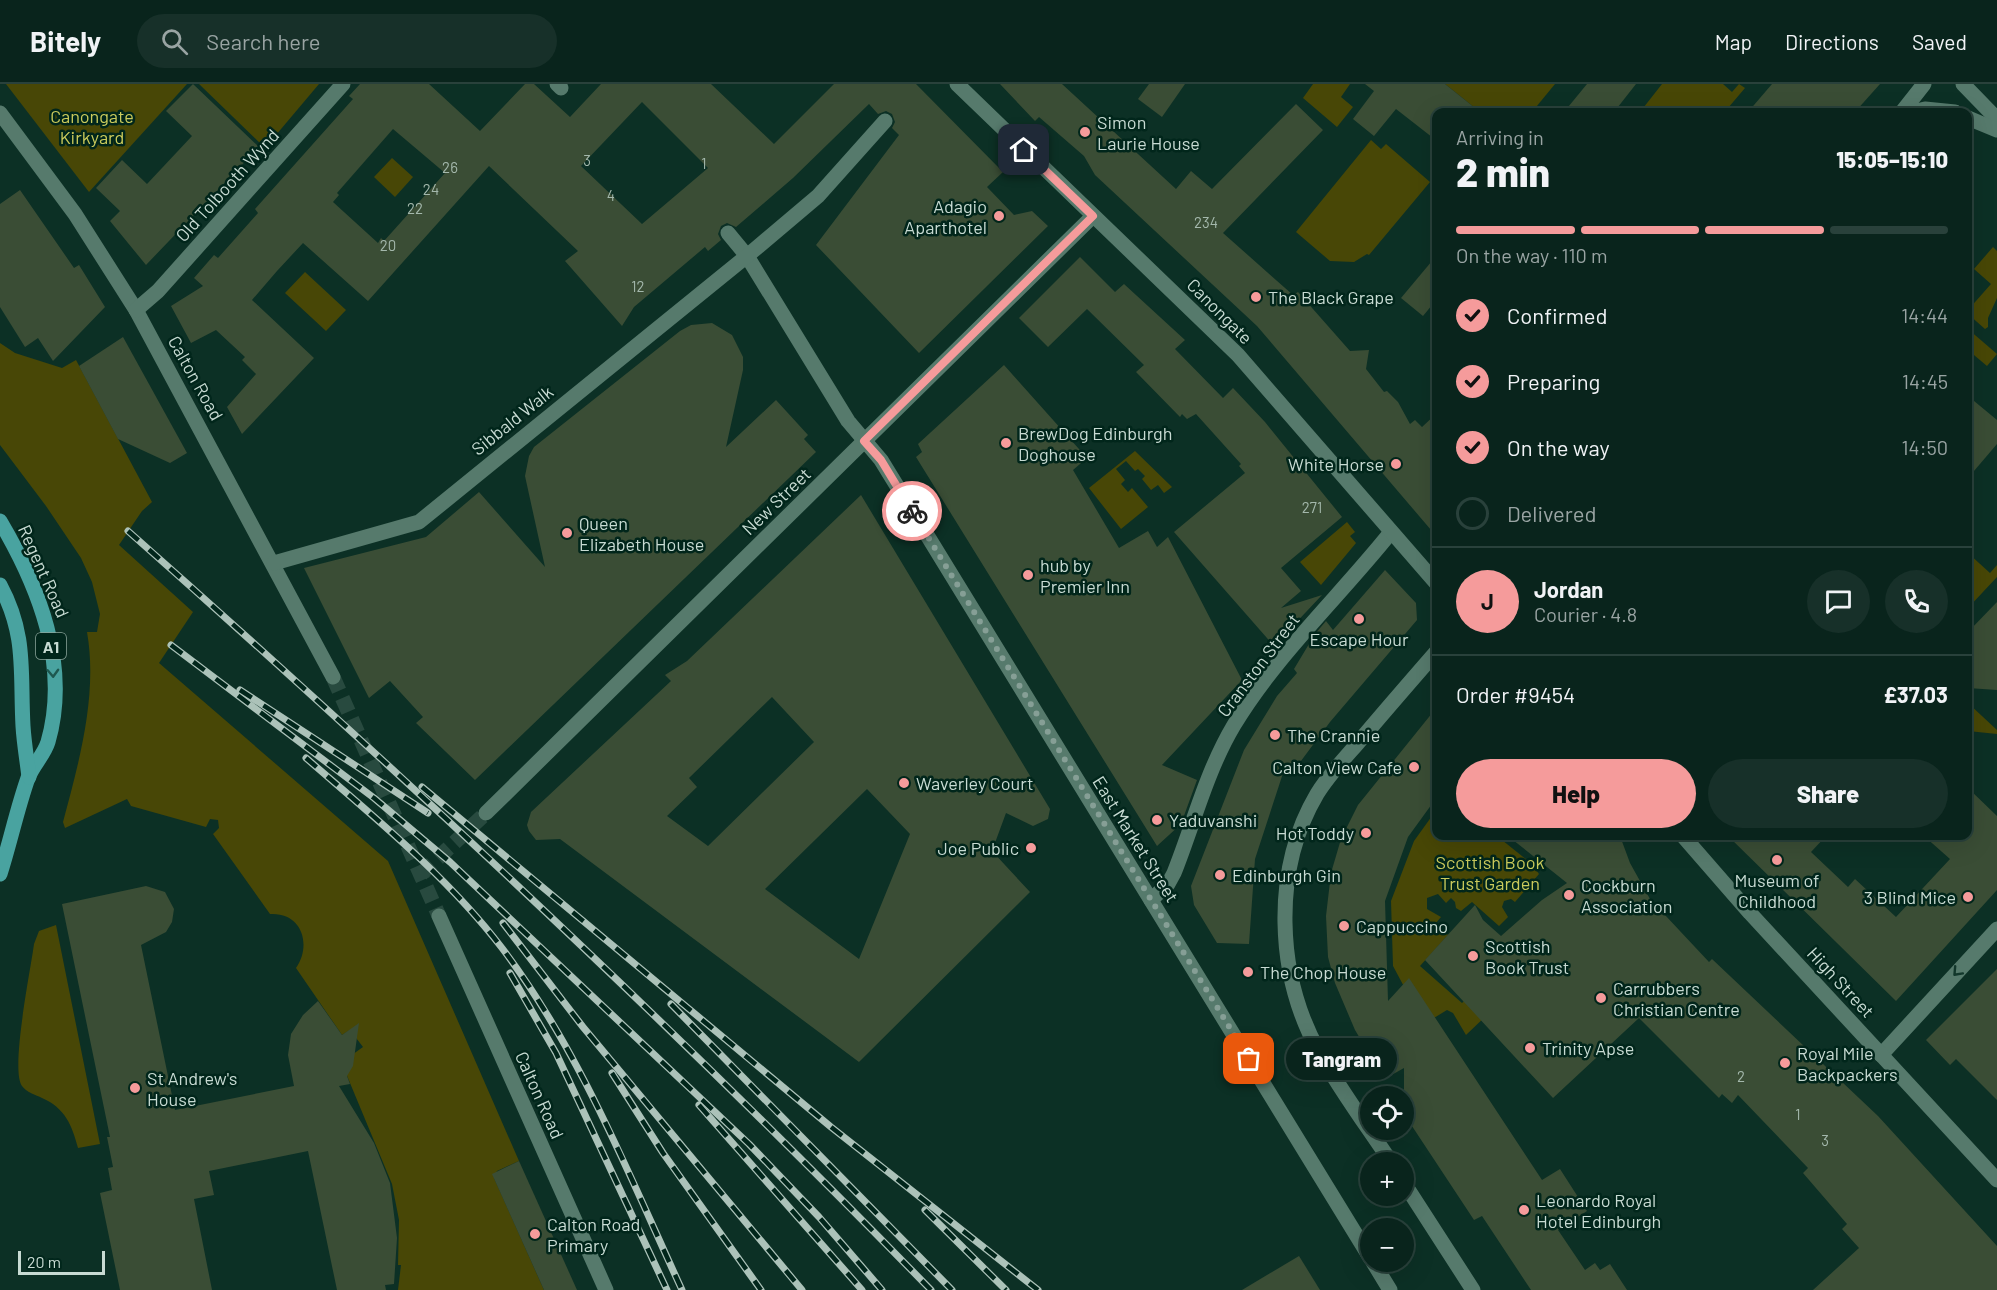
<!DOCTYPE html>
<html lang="en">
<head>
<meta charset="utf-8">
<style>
	:root { --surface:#09241c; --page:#173029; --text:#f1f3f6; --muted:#99a4a3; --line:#29413b; --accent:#f59b9b }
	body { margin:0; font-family:Barlow,sans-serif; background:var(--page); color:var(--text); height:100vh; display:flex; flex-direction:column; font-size:22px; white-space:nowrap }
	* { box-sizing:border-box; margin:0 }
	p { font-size:20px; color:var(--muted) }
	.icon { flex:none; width:33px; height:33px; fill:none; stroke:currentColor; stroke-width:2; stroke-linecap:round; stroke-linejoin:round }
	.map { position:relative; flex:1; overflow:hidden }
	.sheet { position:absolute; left:1432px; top:24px; width:540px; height:732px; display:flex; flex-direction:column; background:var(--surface); border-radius:12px; box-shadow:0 6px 24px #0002,0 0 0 2px var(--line) }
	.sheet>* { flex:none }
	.fabs { position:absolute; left:1360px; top:1002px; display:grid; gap:12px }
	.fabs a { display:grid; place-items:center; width:54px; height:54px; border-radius:50%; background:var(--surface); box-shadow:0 6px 24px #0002,0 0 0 2px var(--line); font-size:30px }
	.scale { position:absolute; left:18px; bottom:15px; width:87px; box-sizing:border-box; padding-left:6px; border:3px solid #c8dbd3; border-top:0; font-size:16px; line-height:21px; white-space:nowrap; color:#c8dbd3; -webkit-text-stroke:4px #01261b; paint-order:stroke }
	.pin { position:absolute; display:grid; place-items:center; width:51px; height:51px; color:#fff; margin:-26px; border-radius:12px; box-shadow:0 3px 9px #0006 }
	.courier { position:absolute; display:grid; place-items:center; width:60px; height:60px; margin:-30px; border:4px solid #f59b9b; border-radius:50%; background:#fff; color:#222; box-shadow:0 2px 8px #0007 }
	.bubble { position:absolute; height:42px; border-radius:21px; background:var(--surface); box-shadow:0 6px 24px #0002,0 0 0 2px var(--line); font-size:20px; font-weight:800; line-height:42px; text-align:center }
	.overview em { font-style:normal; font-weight:800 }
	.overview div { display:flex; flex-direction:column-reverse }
	.overview { display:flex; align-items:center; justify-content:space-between; height:102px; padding:0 24px }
	h1 { font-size:39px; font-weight:800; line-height:45px }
	.bar { display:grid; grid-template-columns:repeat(4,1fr); gap:9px 6px; align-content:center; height:72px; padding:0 24px }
	.bar i { height:8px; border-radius:4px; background:var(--line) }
	.bar .active { background:var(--accent) }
	.bar p { grid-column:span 4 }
	.line { display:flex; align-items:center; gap:15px; padding:0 24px; border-top:2px solid var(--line) }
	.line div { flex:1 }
	.round { display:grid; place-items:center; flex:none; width:63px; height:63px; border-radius:32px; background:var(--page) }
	ol { padding:0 24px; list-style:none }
	li { display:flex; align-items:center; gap:18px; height:66px }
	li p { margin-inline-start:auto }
	li .icon { padding:6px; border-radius:50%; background:var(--accent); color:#111; stroke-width:4 }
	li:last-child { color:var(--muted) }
	li i { width:33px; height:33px; border:3px solid var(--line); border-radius:50% }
	.cta { display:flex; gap:12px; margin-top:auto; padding:12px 24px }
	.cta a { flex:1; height:69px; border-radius:36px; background:var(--accent); color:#111; font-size:24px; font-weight:800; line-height:69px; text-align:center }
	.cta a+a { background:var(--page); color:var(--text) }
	header { display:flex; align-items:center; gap:36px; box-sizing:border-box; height:84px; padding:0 30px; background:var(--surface); border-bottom:2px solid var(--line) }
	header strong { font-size:28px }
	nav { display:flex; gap:33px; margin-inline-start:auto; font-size:21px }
	.search { width:420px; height:54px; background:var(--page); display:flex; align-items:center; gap:15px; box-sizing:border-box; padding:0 21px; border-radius:33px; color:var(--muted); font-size:22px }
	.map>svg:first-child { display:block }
	.green { fill:#484706 }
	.building { fill:#3a4d35; fill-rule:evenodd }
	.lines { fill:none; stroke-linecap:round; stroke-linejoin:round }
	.street-tunnel { stroke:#284a3f; stroke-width:15; stroke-dasharray:15 8; stroke-linecap:butt }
	.street { stroke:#567a6c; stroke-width:15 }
	.secondary { stroke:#567a6c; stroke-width:15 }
	.primary { stroke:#49a3a0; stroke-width:15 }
	.rail-casing { stroke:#acc2b9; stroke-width:7 }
	.rail { stroke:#01261b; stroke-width:4.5; stroke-dasharray:14; stroke-linecap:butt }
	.oneway { stroke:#1e5850 }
	.oneway2 { stroke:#12372b }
	.done { stroke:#869f96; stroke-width:6; stroke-dasharray:0 10.8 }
	.route { stroke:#f59b9b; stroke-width:8 }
	.poi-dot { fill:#f59b9b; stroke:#01261b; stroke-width:2 }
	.labels { text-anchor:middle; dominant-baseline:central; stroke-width:5; stroke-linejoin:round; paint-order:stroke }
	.number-label { font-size:15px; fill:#a4b8ac }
	.shield { fill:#01261b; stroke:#8ca59c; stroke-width:1.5 }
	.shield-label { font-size:16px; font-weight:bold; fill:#c8dbd3 }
	.park-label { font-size:18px; fill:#cbcb5c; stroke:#01261b }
	.poi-label { font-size:18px; fill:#c8dbd3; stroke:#01261b; text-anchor:start }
	.street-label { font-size:18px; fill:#c8dbd3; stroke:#01261b }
</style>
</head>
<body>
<header>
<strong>Bitely</strong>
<div class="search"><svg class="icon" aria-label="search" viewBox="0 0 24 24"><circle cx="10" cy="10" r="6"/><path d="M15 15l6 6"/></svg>Search here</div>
<nav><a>Map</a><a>Directions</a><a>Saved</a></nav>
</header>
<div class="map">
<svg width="1997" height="1206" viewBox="0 0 1997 1206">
	<rect width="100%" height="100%" fill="#0c3025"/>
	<g class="green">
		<path d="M6,0H187L89,108Z"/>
		<path d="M199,0H319L265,64Z"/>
		<path d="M1313,0H1350L1341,13L1353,23L1337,43L1303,14Z"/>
		<path d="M1445,0H1555L1532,28H1480Z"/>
		<path d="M1662,0H1723L1732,8L1739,0L1745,4L1728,24V28H1640Z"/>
		<path d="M1371,56L1381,65L1386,60L1430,98L1369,171L1367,170L1354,178L1330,177L1296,148Z"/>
		<path d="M392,74L413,93L395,113L374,93Z"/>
		<path d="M1993,163L1997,167V214L1988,234V243L1985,245L1968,230V226L1991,200L1974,185Z"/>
		<path d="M305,188L346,226L326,247L285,209Z"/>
		<path d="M1968,245L1997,270L1987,282L1968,266Z"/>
		<path d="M0,259L15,269L62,284L76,276L152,418L142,427L119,461L193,528L159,579L388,777L519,1077L497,1087L494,1094L544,1206H398L401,1181H398L399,1136L392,1100L345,987L349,973L363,963L350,946L342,951L296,884C312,861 302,828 270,830L213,750L219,744L218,736L210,735L206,743L131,722L127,715L65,744L63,738C79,678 98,611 87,548H97L100,530L92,498L81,474L46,422L0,361Z"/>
		<path d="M1135,367L1172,403L1164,409L1158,401L1151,406L1142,395L1145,392L1138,385L1135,387L1126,377L1116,385L1125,396L1121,400L1128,408L1132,404L1148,423L1121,445L1089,404Z"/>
		<path d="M1347,438L1355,448L1350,452L1356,459L1321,501L1300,478Z"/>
		<path d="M1968,469L1990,489L1997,481V493L1968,524Z"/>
		<path d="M1968,619L1997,646V650L1968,647L1970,629Z"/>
		<path d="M1437,725V752H1482L1487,757L1497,752L1532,780L1539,790L1515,818L1511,815L1504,817L1502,823L1508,833L1499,842L1472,818L1461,827L1456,824L1455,818L1451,814L1446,819L1438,810L1427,814V825L1441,833L1436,839L1448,851L1420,882L1462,919L1491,891L1509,910L1466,951L1453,929L1447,926L1429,937L1416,925L1393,882L1391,817L1414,757Z"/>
		<path d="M56,841L100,1060L78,1064C72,1041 65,1024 42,1014C36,1011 26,1008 22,1002C10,986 31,884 34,860L39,847Z"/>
	</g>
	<g class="building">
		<path d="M193,0L259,63L146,181L110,137L120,127L96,104L122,76L147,100L192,52L166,27Z"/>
		<path d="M360,0H429L480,47L525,0H534L570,33L601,0H711L774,60L834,0H916L1003,88L987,103L1014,131L1032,127L1048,142L919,269L816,161L899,51L892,44L895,38L892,30L886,27L878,30L869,20L793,94L736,143L727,139L721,142L718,150L721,156L708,167L705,163L634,223L622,242L565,177L578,167L489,82L368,217L303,159L277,187L252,216L314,274L242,350L227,323L256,290L242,276L245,273L216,246L191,259L171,222L203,202L194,194L214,171L218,174L258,129L255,125L353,15L349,12ZM642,18L708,84L642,140L581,82ZM393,45L445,89L384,157L381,154L378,159L333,118L339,111L337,109Z"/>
		<path d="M1000,0H1062L1176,105L1191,87L1212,105L1296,20L1323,46L1223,149L1293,211L1298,208L1350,267L1369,266L1366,285L1384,308L1387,307L1398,318L1410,340L1415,336L1422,343L1437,329V453L1257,242L1095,91L1084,72L1039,33L1035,37Z"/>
		<path d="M1149,0H1185L1162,33L1138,15Z"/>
		<path d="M1365,0H1445L1480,28H1437V57L1396,25L1374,52L1353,35L1374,7Z"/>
		<path d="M1587,0H1636L1614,28H1564Z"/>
		<path d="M1772,0H1880L1855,28H1748Z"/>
		<path d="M20,106L74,184L79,181L105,223L53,277L38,254L25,263L0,223V120Z"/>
		<path d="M1437,171V215L1423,232L1401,214Z"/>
		<path d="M1080,173L1115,208L1124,200L1185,256L1175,265L1223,314L1233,304L1265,338L1342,433L1281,484L1301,507L1281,524L1322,511L1274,562L1174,448L1245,389L1239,382L1241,380L1196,330L1187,335L1182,330L1180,333L1136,288L1144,281L1087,225L1048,263L1019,234Z"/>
		<path d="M712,239L732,251L743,273V286L726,363L776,316L808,351L804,355L816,368L475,696L416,639L423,633L390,597L369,614L304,484L426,453L479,408L545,483L525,392L529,372L534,363L680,247L691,241Z"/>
		<path d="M123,253L187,369L170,379L118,355L79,282Z"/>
		<path d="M1004,281L1087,374L1073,386L1119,464L1148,447L1157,463L1168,453L1242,596L1162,681L1197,696L1181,740L1157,762L916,373L922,368L918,360Z"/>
		<path d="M1968,312L1997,336V360L1968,394Z"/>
		<path d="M861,411L1050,725L1048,735L1033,742L1006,729L992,767L1030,808L859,978L560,755L536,756L529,747L527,741L531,728L671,597L665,591L687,577ZM772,613L814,658L708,762L667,732L697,703L689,694ZM867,705L910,750L859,875L765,805Z"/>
		<path d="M1385,486L1416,519L1417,536L1330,638L1295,685L1286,680L1255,775L1249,860L1217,859L1194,821L1191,802L1244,666L1277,612L1297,589L1294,585L1315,550L1326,537L1333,546Z"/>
		<path d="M1997,518V606L1968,604V548Z"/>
		<path d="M1437,623V713L1408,753L1385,817L1388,917L1409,894L1542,1096L1560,1085L1587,1127L1558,1146L1585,1186L1595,1179L1600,1186L1610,1180L1627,1206H1531L1482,1132L1474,1136L1404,1030V984L1388,993L1369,958L1364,961L1355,946L1335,899L1328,873L1326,832L1331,789L1341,755L1358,721Z"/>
		<path d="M1968,704L1997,732V806L1896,917L1728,752H1826L1811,768L1848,803L1855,795L1896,833L1950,775L1924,752H1968Z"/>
		<path d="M1508,752H1620L1630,779L1650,815L1709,878L1712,875L1878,1032L1997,1162V1206H1813L1859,1164L1842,1145L1847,1140L1803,1089L1808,1084L1738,1011L1732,1019L1722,1010L1719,1014L1639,934L1553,1014L1425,876L1475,821L1483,836L1501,852L1542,816L1567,799Z"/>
		<path d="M146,802L165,808L174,825L172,838L166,848L141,861L175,1026L294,1002L288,971L291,950L303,931L318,917L342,951L359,939L353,982L347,992L350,1000L339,1002L374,1059L390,1099L397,1154L394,1200L385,1201L386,1206H337L308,1067L209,1087L214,1111L194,1115L212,1206H120L100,1109L112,1106L108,1084L113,1083L107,1053H110L62,820Z"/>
		<path d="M1997,885V1016L1956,975L1950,981L1926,956Z"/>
		<path d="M519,1077L577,1206H544L492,1090Z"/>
		<path d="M1299,1172L1320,1206H1242Z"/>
	</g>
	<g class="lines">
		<g class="street-tunnel">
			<path d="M333,593L439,832"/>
			<path d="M421,790L486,729"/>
		</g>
		<g class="street">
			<path d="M557,0L561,4"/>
			<path d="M0,29L75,130L136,226L333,593"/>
			<path d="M728,149L747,172L848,337L881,376L1371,1175"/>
			<path d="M136,226L158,207L343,0"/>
			<path d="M274,479L419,438L747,172L818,112L885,37"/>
			<path d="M486,729L1093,132"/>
			<path d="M1151,816L1168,800L1174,789C1194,739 1206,688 1234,641C1277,570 1340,512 1391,448"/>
			<path d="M439,832L606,1206"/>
			<path d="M1881,971L1997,845"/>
			<path d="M1373,1178L1390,1206"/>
		</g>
		<g class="secondary">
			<path d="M957,0L1238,271L1437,500"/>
			<path d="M1963,0L1997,35"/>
			<path d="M1902,28L1924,0"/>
			<path d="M1912,28L1925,25L1955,28"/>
			<path d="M1968,34L1997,46"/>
			<path d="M1683,752L1750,829L1997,1096"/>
			<path d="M1391,1078C1367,1042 1340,1006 1319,968C1276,891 1272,786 1317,710C1328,692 1343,676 1357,660C1383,629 1410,598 1437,567"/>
			<path d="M1404,1099L1473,1206"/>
		</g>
		<g class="primary">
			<path d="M0,437C39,503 70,581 48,658C44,671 33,681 28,694C17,725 10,759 0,790"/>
			<path d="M0,501C27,551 20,588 23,642C24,659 27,676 29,693"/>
		</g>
		<g class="rail-casing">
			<g id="rail">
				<path d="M128,447C404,691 674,943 931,1206"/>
				<path d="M171,561L374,714L450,778L749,1060L819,1133L882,1206"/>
				<path d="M240,606L428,729"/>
				<path d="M306,674C374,733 447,792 502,864C580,967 628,1089 682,1206"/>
				<path d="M422,703L831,1043L1038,1206"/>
				<path d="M503,839L583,943L802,1206"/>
				<path d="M510,889L556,969L667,1206"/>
				<path d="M671,920L952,1206"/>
				<path d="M612,989L663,1069L761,1206"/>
				<path d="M699,1021L862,1206"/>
				<path d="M925,1126L1006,1206"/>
			</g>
		</g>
		<use href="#rail" class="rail"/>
	</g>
	<defs><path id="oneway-chevron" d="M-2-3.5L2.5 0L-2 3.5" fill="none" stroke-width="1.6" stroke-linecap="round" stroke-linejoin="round" transform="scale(1.5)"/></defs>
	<use class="oneway" href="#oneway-chevron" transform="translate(53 589) rotate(88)"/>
	<use class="oneway2" href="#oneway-chevron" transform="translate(1957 888) rotate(133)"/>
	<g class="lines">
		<path class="done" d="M912,427L1249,975"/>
		<path class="route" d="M912,427L881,376L864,357L1093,132L1024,66"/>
	</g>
	<g class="poi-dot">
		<circle cx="1085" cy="48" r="6"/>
		<circle cx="999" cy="132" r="6"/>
		<circle cx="1256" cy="213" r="6"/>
		<circle cx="1006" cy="359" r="6"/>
		<circle cx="1396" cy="380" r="6"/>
		<circle cx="567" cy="449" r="6"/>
		<circle cx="1028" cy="491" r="6"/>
		<circle cx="1359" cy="535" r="6"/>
		<circle cx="1275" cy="651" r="6"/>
		<circle cx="1414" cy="683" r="6"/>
		<circle cx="904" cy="699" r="6"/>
		<circle cx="1157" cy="736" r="6"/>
		<circle cx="1366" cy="749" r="6"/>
		<circle cx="1031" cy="764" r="6"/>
		<circle cx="1777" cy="776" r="6"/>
		<circle cx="1220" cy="791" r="6"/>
		<circle cx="1569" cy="811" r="6"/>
		<circle cx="1968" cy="813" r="6"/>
		<circle cx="1344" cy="842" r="6"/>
		<circle cx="1473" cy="872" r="6"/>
		<circle cx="1248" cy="888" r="6"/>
		<circle cx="1601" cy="914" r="6"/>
		<circle cx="1530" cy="964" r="6"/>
		<circle cx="1785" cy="979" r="6"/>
		<circle cx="135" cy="1004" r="6"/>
		<circle cx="1524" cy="1126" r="6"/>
		<circle cx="535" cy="1150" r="6"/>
	</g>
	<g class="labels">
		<g class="number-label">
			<text x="587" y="76">3</text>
			<text x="704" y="79">1</text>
			<text x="450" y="83">26</text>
			<text x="431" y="105">24</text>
			<text x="611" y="111">4</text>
			<text x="415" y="124">22</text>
			<text x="1206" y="138">234</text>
			<text x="388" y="161">20</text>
			<text x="638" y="202">12</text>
			<text x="1312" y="423">271</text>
			<text x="1741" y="992">2</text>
			<text x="1798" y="1030">1</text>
			<text x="1825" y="1056">3</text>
		</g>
		<rect class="shield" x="36" y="549" width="30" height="26" rx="4.5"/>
		<g class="shield-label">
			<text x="51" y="562">A1</text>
		</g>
		<g class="park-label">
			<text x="92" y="32">Canongate<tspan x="92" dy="21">Kirkyard</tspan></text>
			<text x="1490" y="778">Scottish Book<tspan x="1490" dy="21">Trust Garden</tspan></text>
		</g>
		<g class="poi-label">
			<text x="1097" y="38">Simon<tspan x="1097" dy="21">Laurie House</tspan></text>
			<text x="987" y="122" text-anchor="end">Adagio<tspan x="987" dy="21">Aparthotel</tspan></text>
			<text x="1268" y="213">The Black Grape</text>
			<text x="1018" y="349">BrewDog Edinburgh<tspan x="1018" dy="21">Doghouse</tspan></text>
			<text x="1384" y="380" text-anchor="end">White Horse</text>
			<text x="579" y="439">Queen<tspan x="579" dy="21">Elizabeth House</tspan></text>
			<text x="1040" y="481">hub by<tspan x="1040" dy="21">Premier Inn</tspan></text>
			<text x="1359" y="555" text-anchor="middle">Escape Hour</text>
			<text x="1287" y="651">The Crannie</text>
			<text x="1402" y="683" text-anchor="end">Calton View Cafe</text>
			<text x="916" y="699">Waverley Court</text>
			<text x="1169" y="736">Yaduvanshi</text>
			<text x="1354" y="749" text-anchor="end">Hot Toddy</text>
			<text x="1019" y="764" text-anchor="end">Joe Public</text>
			<text x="1232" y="791">Edinburgh Gin</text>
			<text x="1777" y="796" text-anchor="middle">Museum of<tspan x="1777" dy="21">Childhood</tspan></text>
			<text x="1581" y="801">Cockburn<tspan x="1581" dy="21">Association</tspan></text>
			<text x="1956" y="813" text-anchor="end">3 Blind Mice</text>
			<text x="1356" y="842">Cappuccino</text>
			<text x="1485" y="862">Scottish<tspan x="1485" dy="21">Book Trust</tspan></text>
			<text x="1260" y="888">The Chop House</text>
			<text x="1613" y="904">Carrubbers<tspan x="1613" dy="21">Christian Centre</tspan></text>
			<text x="1542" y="964">Trinity Apse</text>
			<text x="1797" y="969">Royal Mile<tspan x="1797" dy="21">Backpackers</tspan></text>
			<text x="147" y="994">St Andrew's<tspan x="147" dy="21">House</tspan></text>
			<text x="1536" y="1116">Leonardo Royal<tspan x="1536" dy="21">Hotel Edinburgh</tspan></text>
			<text x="547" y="1140">Calton Road<tspan x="547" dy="21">Primary</tspan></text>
		</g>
		<g class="street-label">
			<text transform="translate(227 101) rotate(-48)">Old Tolbooth Wynd</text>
			<text transform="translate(1220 227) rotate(45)">Canongate</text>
			<text transform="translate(196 294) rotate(61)">Calton Road</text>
			<text transform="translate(512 336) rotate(-39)">Sibbald Walk</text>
			<text transform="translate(776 417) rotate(-44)">New Street</text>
			<text transform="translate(44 487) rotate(66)">Regent Road</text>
			<text transform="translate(1258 581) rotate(-53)">Cranston Street</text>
			<text transform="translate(1136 755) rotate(58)">East Market Street</text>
			<text transform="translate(1841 898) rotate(47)">High Street</text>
			<text transform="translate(540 1011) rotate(66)">Calton Road</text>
		</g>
	</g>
</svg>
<div class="fabs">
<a><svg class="icon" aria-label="locate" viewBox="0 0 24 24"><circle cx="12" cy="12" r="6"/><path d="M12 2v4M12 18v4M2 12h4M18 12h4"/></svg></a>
<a>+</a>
<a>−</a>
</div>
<div class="scale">20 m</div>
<div class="pin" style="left:1249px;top:975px;background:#ea580c"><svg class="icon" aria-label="bag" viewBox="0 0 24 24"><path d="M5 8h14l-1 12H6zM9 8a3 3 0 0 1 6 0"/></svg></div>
<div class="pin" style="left:1024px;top:66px;background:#1f2937"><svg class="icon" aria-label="home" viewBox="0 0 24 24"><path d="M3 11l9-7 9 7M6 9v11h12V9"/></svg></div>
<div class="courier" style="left:912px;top:427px"><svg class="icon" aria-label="bike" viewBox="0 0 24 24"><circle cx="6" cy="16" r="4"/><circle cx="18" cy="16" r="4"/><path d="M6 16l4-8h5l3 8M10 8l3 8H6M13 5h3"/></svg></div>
<div class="bubble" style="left:1286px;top:954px;width:111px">Tangram</div>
<section class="sheet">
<div class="overview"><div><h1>2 min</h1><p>Arriving in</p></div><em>15:05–15:10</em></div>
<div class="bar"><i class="active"></i><i class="active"></i><i class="active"></i><i></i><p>On the way · 110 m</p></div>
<ol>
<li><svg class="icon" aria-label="check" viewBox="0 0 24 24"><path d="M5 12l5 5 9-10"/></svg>Confirmed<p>14:44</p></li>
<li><svg class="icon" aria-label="check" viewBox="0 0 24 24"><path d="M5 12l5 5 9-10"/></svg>Preparing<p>14:45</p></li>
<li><svg class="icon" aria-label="check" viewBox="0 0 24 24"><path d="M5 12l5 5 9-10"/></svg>On the way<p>14:50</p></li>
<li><i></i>Delivered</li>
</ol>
<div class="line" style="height:108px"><b class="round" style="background:var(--accent);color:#111">J</b><div><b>Jordan</b><p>Courier · 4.8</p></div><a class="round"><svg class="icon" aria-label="chat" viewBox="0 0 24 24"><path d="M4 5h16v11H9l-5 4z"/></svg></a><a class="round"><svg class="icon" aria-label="phone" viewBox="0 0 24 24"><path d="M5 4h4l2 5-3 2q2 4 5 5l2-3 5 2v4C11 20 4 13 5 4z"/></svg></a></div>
<div class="line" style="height:78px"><div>Order #9454</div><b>£37.03</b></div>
<div class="cta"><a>Help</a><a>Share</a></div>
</section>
</div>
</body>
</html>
